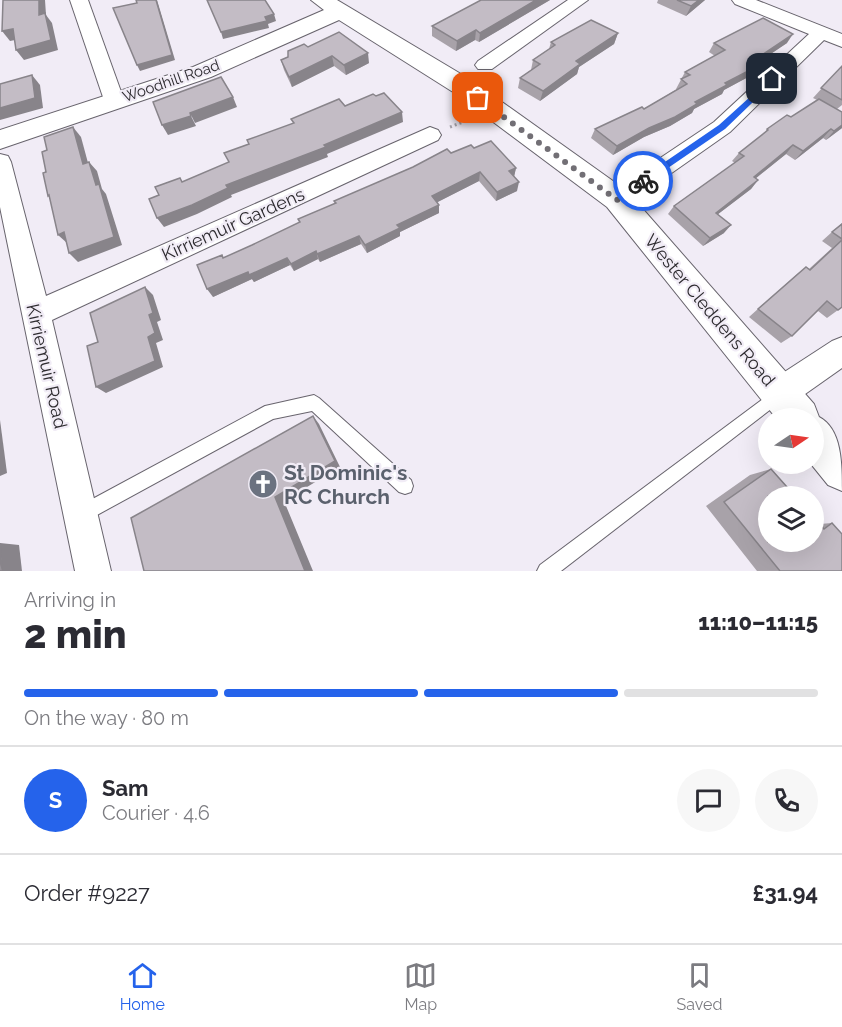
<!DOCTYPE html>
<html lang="en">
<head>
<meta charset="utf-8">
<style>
	:root { --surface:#fff; --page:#f7f7f7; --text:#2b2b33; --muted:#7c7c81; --line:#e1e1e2; --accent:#2563eb }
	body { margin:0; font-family:Raleway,sans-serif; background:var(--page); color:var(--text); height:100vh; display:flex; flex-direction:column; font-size:22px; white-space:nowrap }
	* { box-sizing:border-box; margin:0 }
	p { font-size:20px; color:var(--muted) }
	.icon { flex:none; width:33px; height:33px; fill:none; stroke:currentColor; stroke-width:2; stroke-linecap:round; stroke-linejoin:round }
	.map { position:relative; height:571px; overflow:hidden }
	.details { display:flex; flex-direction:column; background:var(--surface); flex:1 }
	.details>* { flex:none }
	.needle { width:39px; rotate:77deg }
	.buttons { position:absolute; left:758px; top:408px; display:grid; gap:12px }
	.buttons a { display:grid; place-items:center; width:66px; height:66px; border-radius:50%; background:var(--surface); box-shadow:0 6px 24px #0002; font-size:30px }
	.pin { position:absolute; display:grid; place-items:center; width:51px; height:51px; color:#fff; margin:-26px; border-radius:12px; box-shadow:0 3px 9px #0006 }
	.courier { position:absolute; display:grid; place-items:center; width:60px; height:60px; margin:-30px; border:4px solid #2563eb; border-radius:50%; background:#fff; color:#222; box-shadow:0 2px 8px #0007 }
	.summary em { font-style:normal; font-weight:800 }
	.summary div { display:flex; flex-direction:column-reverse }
	.summary { display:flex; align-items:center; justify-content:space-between; height:102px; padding:0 24px }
	h1 { font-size:39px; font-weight:800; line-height:45px }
	.bar { display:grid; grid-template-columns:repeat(4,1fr); gap:9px 6px; align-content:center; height:72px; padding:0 24px }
	.bar i { height:8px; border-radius:4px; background:var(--line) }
	.bar .on { background:var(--accent) }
	.bar p { grid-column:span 4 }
	.line { display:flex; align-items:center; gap:15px; padding:0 24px; border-top:2px solid var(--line) }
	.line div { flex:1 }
	.round { display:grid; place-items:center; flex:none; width:63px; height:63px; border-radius:32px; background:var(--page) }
	.dock { display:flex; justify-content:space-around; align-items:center; height:84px; border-top:2px solid var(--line); background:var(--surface); font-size:16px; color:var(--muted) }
	.dock a { display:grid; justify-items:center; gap:3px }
	.dock .on { color:var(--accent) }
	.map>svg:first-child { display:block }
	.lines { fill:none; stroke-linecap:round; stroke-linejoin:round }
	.lane-casing { stroke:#68646d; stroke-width:2 }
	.street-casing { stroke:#68646d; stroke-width:2 }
	.secondary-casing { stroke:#68646d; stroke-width:2 }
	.path { stroke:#a6a2aa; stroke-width:3; stroke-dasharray:2 3; stroke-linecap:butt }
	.lane { fill:#fff; fill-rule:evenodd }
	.street { fill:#fff; fill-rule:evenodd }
	.secondary { fill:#fff; fill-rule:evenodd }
	.wall { fill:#a8a2a9 }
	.shaded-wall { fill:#88848a }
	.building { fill:#c3bcc5; stroke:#88848a; stroke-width:1.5 }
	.route { fill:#2563eb }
	.done { stroke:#726f75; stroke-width:6; stroke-dasharray:0 10.8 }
	.labels { text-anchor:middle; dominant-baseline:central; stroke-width:4.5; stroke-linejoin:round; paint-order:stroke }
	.far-street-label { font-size:15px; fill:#2d2b2f; stroke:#f1ecf6 }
	.street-label { font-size:18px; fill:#2d2b2f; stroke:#f1ecf6 }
	.near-worship-label { font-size:21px; font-weight:bold; fill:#5b616d; stroke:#f1ecf6; text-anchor:start }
</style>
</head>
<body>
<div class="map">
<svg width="842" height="571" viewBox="0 0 842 571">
	<rect width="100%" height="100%" fill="#f1ecf6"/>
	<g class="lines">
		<g class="lane-casing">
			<g id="lane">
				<path d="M779,387L784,389L787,394L784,399L561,571H537L540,565Z"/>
				<path d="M314,395L319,398L411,480L413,486L411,492L405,494L399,492L312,411L273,419L86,521L80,524L74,521L71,515L74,509L265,406Z"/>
			</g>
		</g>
		<g class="street-casing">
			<g id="street">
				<path d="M70,0H88L124,100L121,105L114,107L107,105L104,100Z"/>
				<path d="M568,0H588L492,69H478L475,65L478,61Z"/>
				<path d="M732,0H756L842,34V47L824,40L730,132L626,205L617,208L608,205L605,199L608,193L714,122L809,34L735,4Z"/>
				<path d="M430,127L438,130L441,135L438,140L52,320L111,571H75L0,207V154L8,156L11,162L46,296Z"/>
				<path d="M842,337V368L791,404L780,408L769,404L765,393L769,382L832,341Z"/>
			</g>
		</g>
		<g class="secondary-casing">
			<path id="secondary" d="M311,0H337L471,80L627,191L814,404L819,417C842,429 842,464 842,491L828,485L811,464H813V418H776L607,207L453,92L339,20L211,77L0,149V130L193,67L324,10Z"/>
		</g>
		<path class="path" d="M450,127L471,119"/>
		<use href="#lane" class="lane"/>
		<use href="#street" class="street"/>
		<use href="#secondary" class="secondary"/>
	</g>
	<g class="wall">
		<path d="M481,0H550L479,42L475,40L456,51L432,36V26Z"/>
		<path d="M658,0H705L686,16L657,3Z"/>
		<path d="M618,33L614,44L579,67L577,74L540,101L518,88L520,78L531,70L533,60L549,49L551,42Z"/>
		<path d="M714,43H787L754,65L756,67L750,76L724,90L722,94L694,109L692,113L670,126L644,137L613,155L591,138L595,129L644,109L677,89H676L685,72L715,56L709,52Z"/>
		<path d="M308,47L369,63L346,75L334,66L292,87L284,70L281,60Z"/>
		<path d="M842,66V105L837,109L842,112V128L826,140L823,138L795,160L786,154L755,179L758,180L751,189L718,214L724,233L703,246L668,214L674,206L735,163L732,161L739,153L763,135L767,129L791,117L817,100L813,98Z"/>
		<path d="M474,148L516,168L514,176L517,191L496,201L479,181L437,202L439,213L400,232V236L367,253L361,244L320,262L318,259L294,271L290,265L254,282L252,279L213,297L224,258L300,223L298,219L335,204L334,201L451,153Z"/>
		<path d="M842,223V307L838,310L827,318L818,311L792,336L781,343L749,317L796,275L806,267L809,269L832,248L822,241Z"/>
		<path d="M771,469L820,524L832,523L842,571H757L706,506L750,475Z"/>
	</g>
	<g class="shaded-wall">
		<path d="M39,0H45L46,15L52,23L58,50L24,60L16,50L39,15Z"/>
		<path d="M156,0H157L175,60L140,71L137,65Z"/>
		<path d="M536,0H550L479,42L480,33Z"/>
		<path d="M699,0H705L686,16L691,6Z"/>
		<path d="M274,14L276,21L268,24L269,28L223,39L221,32Z"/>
		<path d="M13,29L20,39L10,41L2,31Z"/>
		<path d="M476,30L475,40L456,51L457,41Z"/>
		<path d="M618,33L614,44L579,67L577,74L540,101L543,91L576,61Z"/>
		<path d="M793,34L787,43L744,72L750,63Z"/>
		<path d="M368,53L369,63L346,75L344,65Z"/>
		<path d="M332,56L334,66L292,87L289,77Z"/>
		<path d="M756,67L750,76L724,90L722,94L694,109L692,113L670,126L644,137L613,155L617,146L695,102L725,83Z"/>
		<path d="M32,75L40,85L43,108L0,120V108Z"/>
		<path d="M233,97L237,107L195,123L190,113Z"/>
		<path d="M402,112L403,122L327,154L328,157L231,195L232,197L197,214L164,227L157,218L226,185Z"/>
		<path d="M191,116L196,126L168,135L162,125Z"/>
		<path d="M842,125V128L826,140L834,131Z"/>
		<path d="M73,127L81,137L91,174L83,164Z"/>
		<path d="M831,129L823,138L795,160L803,151Z"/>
		<path d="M793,145L786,154L746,186L754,177Z"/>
		<path d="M89,162L97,171L102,189L106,194L122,245L78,262L69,253L96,185Z"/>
		<path d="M516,168L514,177L509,171Z"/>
		<path d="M480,172L479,181L432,205V196Z"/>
		<path d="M758,180L751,189L709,221L716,213Z"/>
		<path d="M519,182L517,191L496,201L497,192Z"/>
		<path d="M439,205V213L400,232V236L367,253L365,245L397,225Z"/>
		<path d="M731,225L724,233L703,246L710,238Z"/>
		<path d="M64,232L67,243L58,235Z"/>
		<path d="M359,236L361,244L320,262L317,254Z"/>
		<path d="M316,251L318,259L294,271L291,264Z"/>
		<path d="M287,258L290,265L254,282L252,279L213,297L207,289L248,272Z"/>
		<path d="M145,287L153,295L161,320L157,322L163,340L156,343L163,367L106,393L96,387L148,337L149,315Z"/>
		<path d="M313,416L319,424L340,467L284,501L313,571H305L275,497Z"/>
		<path d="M0,420L7,473L0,476Z"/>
		<path d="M0,543L19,545L22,571H2Z"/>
	</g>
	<g class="building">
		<path d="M3,0H39V15L45,13L51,40L16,50L13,29L2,31Z"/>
		<path d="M136,0H156L172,55L137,65L113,8L137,3Z"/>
		<path d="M207,0H265L274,14L265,17L267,21L221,32Z"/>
		<path d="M481,0H536L480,33L476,30L457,41L432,26Z"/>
		<path d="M677,0H699L691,6Z"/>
		<path d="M763,18L793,34L750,63L756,67L725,83L727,85L695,102L697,104L675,117L649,128L617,146L595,129L642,107L644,109L687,84L681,79L690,75L685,72L725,50L714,43Z"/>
		<path d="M591,20L618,33L576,61L580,64L543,91L520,78L540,64L533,60L555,45L551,42Z"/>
		<path d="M339,32L368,53L344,65L332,56L289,77L281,60L288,57V51L304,44L308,47Z"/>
		<path d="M842,66V100L821,88Z"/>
		<path d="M32,75L35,98L0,108V84Z"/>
		<path d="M221,77L233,97L190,113L191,116L162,125L153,102Z"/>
		<path d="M384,93L402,112L324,145L326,147L226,185L228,188L192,205L157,218L149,199L159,195L155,187L180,178L182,182L229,162L224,153L249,144L247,140L294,123L291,119L339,99L345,106L373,94L376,96Z"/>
		<path d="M819,99L842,112V125L834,131L831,129L803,151L793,145L754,177L758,180L716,213L731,225L710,238L674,206L744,156L739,153L768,130L767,129L787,115L791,117Z"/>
		<path d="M73,127L83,164L89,162L96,185L99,184L114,237L69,253L64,232L58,235L49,195L48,196L43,173L46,172L42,152L47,150L44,137Z"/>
		<path d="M491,141L516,168L509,171L519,182L497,192L480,172L432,196L439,205L397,225L400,228L365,245L359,236L317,254L316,251L291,264L287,258L249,275L248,272L207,289L197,265L222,255L223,258L252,245L300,222L298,219L336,203L334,201L413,167L447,149L451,153L471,145L474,148Z"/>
		<path d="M842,224V239L832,232Z"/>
		<path d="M842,240V307L838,310L827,301L792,336L758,309L806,267L810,270Z"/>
		<path d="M145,287L153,313L149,315L155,333L148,337L155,361L96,387L87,346L98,342L90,313Z"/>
		<path d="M313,416L335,461L275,497L305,571H144L131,518Z"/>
		<path d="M771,469L795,496H768V542H813V517L824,529L832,523L842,534V571H780L724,502Z"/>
		<path d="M0,543L2,571H0Z"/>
	</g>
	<path class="route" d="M772,77L775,81L725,129L646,183H640V179L719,125Z"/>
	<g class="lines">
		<path class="done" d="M478,98L617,200L643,181"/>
	</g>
	<defs>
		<g id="church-disc" transform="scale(1.5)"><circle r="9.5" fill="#6b7280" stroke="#f1ecf6"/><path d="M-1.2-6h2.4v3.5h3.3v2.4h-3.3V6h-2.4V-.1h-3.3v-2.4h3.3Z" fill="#fff"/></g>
	</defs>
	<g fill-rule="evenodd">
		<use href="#church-disc" x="263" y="484"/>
	</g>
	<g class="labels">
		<g class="far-street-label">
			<text transform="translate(171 81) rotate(-19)">Woodhill Road</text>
		</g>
		<g class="street-label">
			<text transform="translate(233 224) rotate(-24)">Kirriemuir Gardens</text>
			<text transform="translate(710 310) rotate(50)">Wester Cleddens Road</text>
			<text transform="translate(47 366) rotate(77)">Kirriemuir Road</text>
		</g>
		<g class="near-worship-label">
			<text x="284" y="472">St Dominic's<tspan x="284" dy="24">RC Church</tspan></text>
		</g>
	</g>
</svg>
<div class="buttons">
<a><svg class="needle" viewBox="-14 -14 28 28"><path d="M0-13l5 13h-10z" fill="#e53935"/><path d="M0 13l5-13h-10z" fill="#7c7c81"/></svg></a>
<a><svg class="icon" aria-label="layers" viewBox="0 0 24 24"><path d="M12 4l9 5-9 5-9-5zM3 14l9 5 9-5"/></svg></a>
</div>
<div class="pin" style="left:478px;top:98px;background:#ea580c"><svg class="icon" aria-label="bag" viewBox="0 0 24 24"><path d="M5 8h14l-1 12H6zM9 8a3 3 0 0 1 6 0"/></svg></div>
<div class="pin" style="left:772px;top:79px;background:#1f2937"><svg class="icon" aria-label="home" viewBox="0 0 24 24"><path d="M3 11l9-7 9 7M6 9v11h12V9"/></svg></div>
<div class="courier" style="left:643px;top:181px"><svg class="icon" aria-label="bike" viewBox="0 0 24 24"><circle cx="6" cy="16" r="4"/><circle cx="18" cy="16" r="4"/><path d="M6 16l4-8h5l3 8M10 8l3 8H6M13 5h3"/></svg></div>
</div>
<section class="details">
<div class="summary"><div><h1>2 min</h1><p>Arriving in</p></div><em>11:10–11:15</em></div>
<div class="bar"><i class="on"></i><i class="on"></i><i class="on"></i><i></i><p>On the way · 80 m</p></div>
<div class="line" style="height:108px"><b class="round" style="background:var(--accent);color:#fff">S</b><div><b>Sam</b><p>Courier · 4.6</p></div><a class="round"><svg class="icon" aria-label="chat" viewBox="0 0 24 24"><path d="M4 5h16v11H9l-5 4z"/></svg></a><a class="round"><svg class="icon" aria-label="phone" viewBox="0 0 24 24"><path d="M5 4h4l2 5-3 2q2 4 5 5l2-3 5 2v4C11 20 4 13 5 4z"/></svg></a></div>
<div class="line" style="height:78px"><div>Order #9227</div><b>£31.94</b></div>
</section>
<nav class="dock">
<a class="on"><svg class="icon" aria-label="home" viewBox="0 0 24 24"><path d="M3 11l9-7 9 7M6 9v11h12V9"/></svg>Home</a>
<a><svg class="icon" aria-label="map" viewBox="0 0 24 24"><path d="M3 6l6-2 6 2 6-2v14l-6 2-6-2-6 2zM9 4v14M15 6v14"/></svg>Map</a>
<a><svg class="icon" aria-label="saved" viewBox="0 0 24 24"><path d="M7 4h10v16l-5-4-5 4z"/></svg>Saved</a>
</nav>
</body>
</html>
